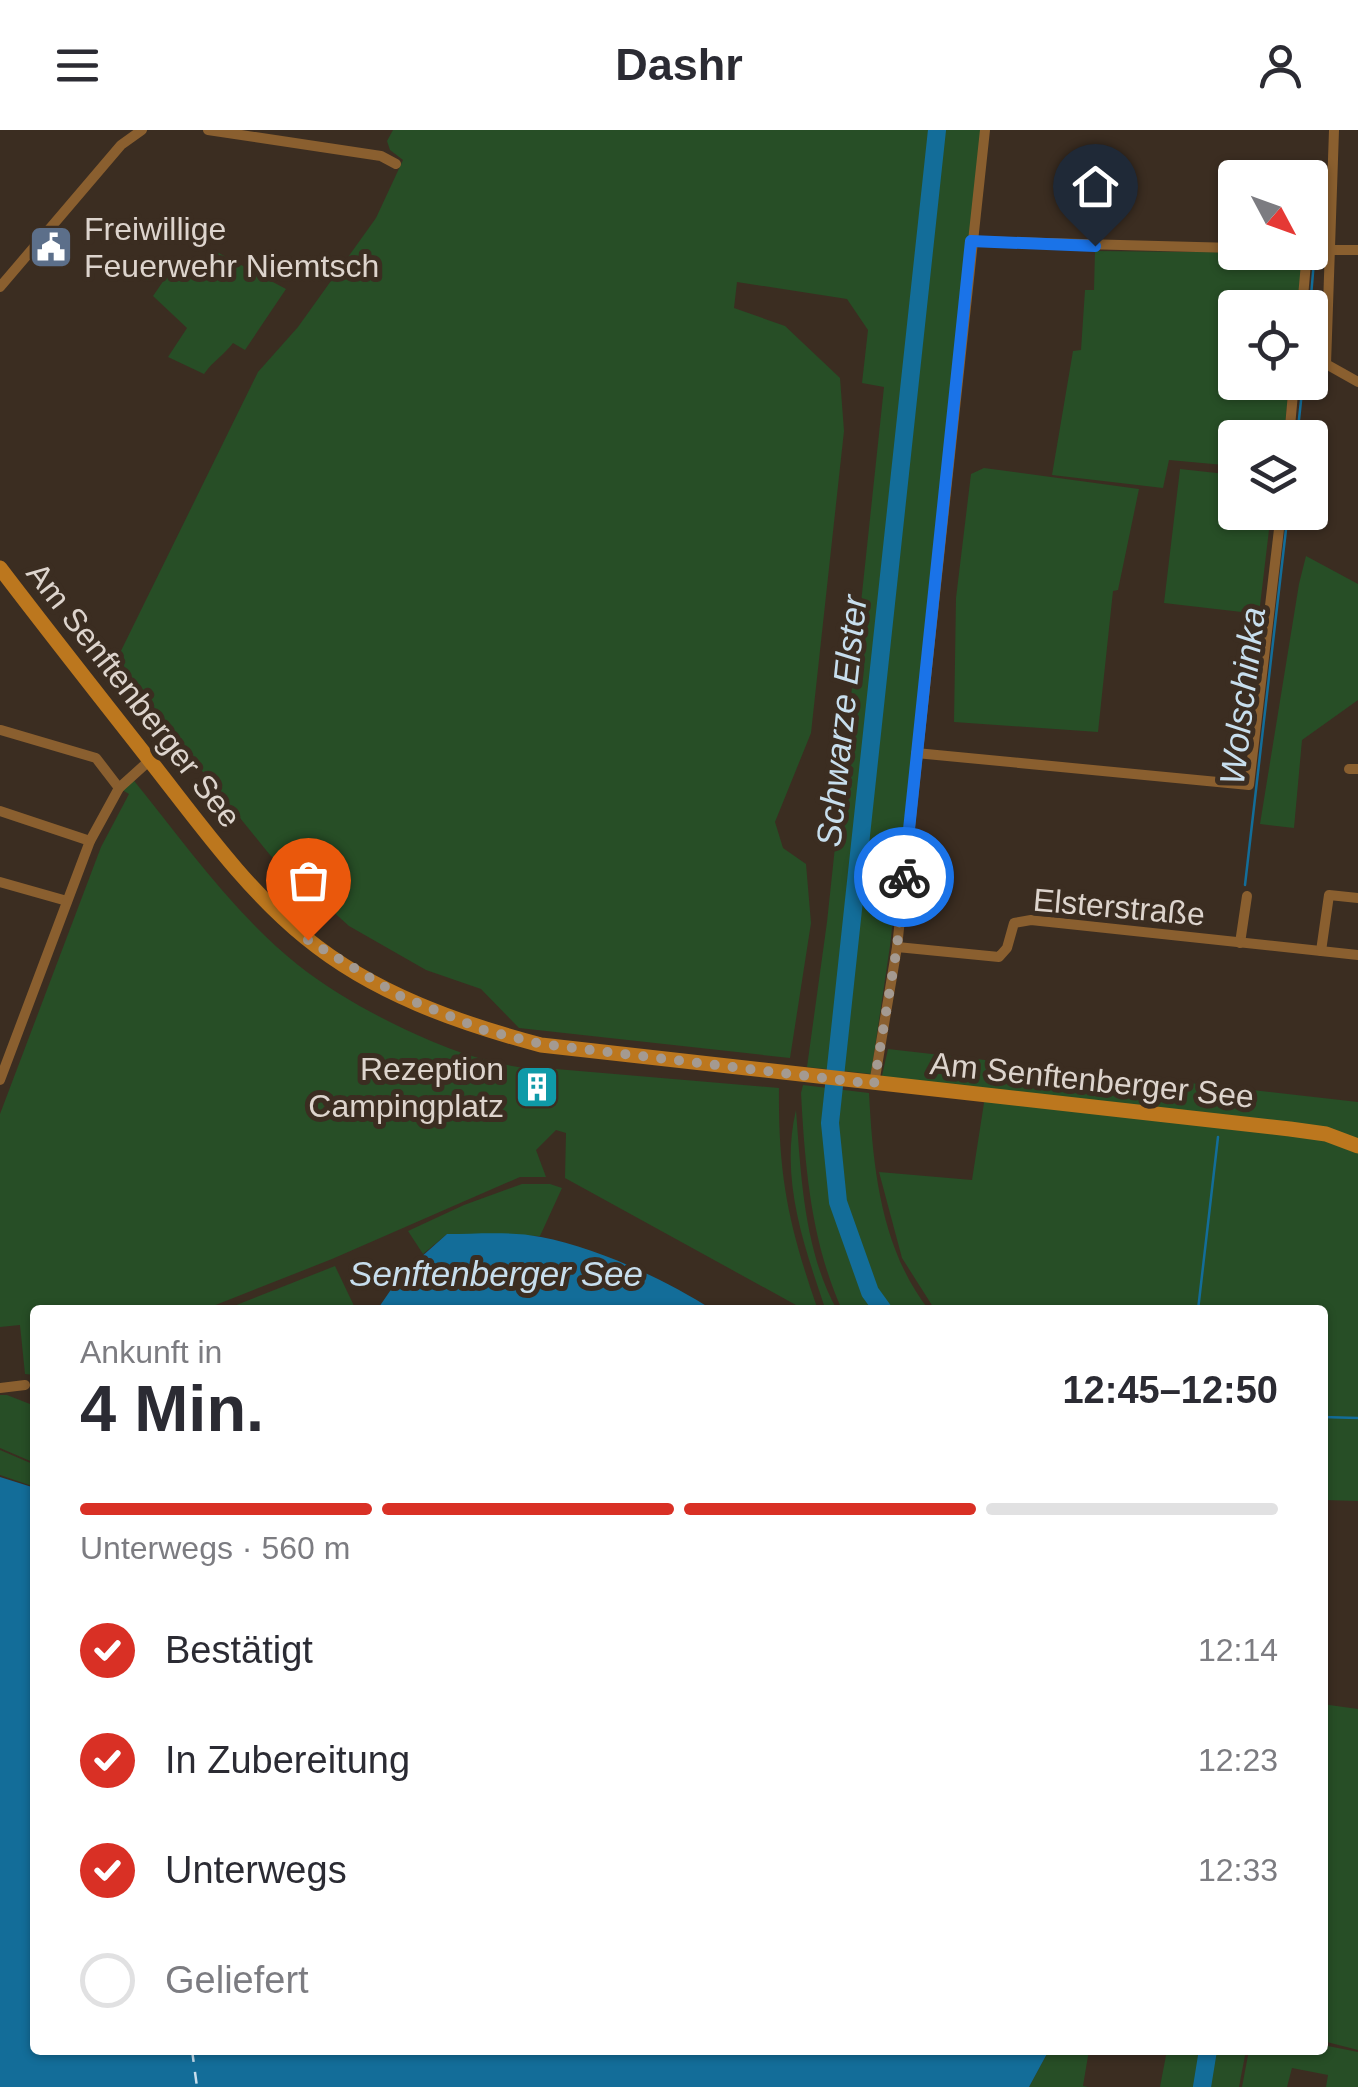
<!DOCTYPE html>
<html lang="de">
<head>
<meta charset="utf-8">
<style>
	:root { --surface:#fff; --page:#f2f2f3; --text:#2b2b33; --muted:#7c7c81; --line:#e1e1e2; --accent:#d93025 }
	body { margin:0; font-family:Arial,sans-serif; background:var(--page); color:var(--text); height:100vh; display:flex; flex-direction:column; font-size:38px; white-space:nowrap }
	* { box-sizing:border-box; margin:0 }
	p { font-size:32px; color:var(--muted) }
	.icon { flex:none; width:55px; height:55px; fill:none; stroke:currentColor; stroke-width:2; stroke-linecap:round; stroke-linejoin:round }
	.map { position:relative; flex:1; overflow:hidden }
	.details { position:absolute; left:30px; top:1175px; width:1298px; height:750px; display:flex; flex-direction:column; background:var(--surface); border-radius:10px; box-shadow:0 2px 8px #0004 }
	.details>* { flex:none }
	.needle { width:65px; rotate:131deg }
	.tools { position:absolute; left:1218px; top:30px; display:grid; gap:20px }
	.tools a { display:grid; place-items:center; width:110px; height:110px; border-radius:10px; background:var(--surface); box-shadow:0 2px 8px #0004; font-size:50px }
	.pin { position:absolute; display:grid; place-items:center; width:85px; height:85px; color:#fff; margin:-102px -42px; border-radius:50% 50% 50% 0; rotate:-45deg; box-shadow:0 0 10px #0007 }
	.pin .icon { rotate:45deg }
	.courier { position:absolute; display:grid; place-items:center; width:100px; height:100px; margin:-50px; border:8px solid #1a73e8; border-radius:50%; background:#fff; color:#222; box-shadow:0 2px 12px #0007 }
	.headline em { font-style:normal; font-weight:800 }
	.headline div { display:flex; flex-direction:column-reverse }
	.headline { display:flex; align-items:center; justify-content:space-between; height:170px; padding:0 50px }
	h1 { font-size:65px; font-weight:800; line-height:75px }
	.bar { display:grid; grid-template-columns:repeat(4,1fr); gap:15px 10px; align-content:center; height:120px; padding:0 50px }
	.bar i { height:12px; border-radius:8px; background:var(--line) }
	.bar .on { background:var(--accent) }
	.bar p { grid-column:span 4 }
	ol { padding:0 50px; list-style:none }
	li { display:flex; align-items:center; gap:30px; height:110px }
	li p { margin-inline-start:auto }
	li .icon { padding:10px; border-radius:50%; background:var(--accent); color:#fff; stroke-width:4 }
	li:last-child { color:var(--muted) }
	li i { width:55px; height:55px; border:5px solid var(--line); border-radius:50% }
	header { display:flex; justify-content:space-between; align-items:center; height:130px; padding:0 50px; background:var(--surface); font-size:45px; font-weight:800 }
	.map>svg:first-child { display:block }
	.green { fill:#274e26 }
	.water { fill:#136d99 }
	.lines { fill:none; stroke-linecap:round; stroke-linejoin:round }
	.stream { stroke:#136d99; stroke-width:2.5 }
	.river { stroke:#136d99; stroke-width:18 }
	.ferry { stroke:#c7deed; stroke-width:2.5; stroke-dasharray:12 10; stroke-linecap:butt }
	.street { stroke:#8a5f2f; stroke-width:10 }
	.secondary { stroke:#bc771e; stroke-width:15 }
	.done { stroke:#a49a91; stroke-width:10; stroke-dasharray:0 18 }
	.route { stroke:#1a73e8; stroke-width:12 }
	.labels { text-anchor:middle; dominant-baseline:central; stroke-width:10; stroke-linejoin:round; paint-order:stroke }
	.poi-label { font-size:32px; fill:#ddd4cd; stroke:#3b2d21; text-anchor:start }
	.street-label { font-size:32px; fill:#ddd4cd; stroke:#3b2d21 }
	.water-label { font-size:35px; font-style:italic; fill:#c7deed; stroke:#3b2d21 }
</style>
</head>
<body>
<header><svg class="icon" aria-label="menu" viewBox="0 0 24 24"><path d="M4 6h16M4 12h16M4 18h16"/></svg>Dashr<svg class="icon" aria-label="person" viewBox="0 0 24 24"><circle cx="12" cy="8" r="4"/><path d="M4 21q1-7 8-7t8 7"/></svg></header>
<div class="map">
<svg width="1358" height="1957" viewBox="0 0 1358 1957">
	<rect width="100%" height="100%" fill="#3b2d21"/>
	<g class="green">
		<path d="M393,0H985L890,816L871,944L807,937L827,792L884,257L862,253L868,200L847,169L737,152L734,178L785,196L840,248L844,301L811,603L775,692L783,718L806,734L811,793L790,928L519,898L481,859L426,840L349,796L270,725L115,533L258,242L298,197L376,88L403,30L390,20L387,11Z"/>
		<path d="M213,120L286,159L245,220L233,213C224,225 213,231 204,244L168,227L187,198L153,166L173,137L196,148Z"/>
		<path d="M1095,121L1303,123L1297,177L1235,178V252L1289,253L1284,307L1235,308V336L1169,330L1163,358L1052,345L1073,221L1081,220L1085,160H1094Z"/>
		<path d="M984,338L1139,359L1118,460L1113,461L1098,602L954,592L956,468L971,344Z"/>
		<path d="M1180,339L1235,345V382L1271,383L1259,484L1164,473Z"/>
		<path d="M1306,426L1358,454V570L1302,610L1294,698L1260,694L1299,454Z"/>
		<path d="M131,647C183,711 233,783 298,835C336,865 386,892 431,911C469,927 514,941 556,939L779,958C778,1047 789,1097 818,1180H805L565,1048L566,1003L556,1000L536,1020L546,1047H520L332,1129L203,1180H35V1245L25,1244L20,1195L0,1197V984L101,717L129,664L119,658Z"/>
		<path d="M888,919L1358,972V1371L1323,1370L1322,1180H935L902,1128L879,1042L972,1050L986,960L881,950Z"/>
		<path d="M803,955L869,963C873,1038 881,1119 929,1180H842C811,1111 805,1037 801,963Z"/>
		<path d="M796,980C801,1045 804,1121 837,1180L825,1178C803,1113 780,1048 796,980Z"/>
		<path d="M522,1054H550L562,1058L540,1106L447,1104L423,1124L408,1101L464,1075Z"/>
		<path d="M335,1136L356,1180H224Z"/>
		<path d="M0,1265H7L35,1276V1333L0,1318Z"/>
		<path d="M0,1320L35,1335V1357L0,1345Z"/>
		<path d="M1322,1574L1358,1579V1920L1323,1911Z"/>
		<path d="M1323,1915L1358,1922V1957H1326L1328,1945L1292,1938L1287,1957H1242L1249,1920H1322Z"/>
		<path d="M1049,1920H1089L1083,1956L1088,1957H1029Z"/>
		<path d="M1167,1920H1246L1239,1957H1160Z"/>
	</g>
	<g class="water">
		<path d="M447,1104C477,1104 511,1101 541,1107C596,1117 666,1150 713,1180H377L401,1145Z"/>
		<path d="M0,1347L35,1358V1920H1049L1029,1957H0Z"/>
	</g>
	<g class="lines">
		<g class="stream">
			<path d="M1310,178L1314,131"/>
			<path d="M1297,308L1303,252"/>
			<path d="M1245,755L1288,382"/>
			<path d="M1198,1180L1218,1007"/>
			<path d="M1322,1287L1358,1288"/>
		</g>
		<g class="river">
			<path d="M883,1180L870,1162L838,1072L830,993L937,0"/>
			<path d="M1202,1957L1208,1920"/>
		</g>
		<path class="ferry" d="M192,1920L197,1957"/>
		<g class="street">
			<path d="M208,0L381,26L396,34"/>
			<path d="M1334,0L1326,234L1358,252"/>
			<path d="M971,111L1235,118"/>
			<path d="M1310,120H1358"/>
			<path d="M0,157L121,15L142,0"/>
			<path d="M1302,178L1307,122"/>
			<path d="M1289,308L1294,252"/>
			<path d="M1,600L96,628L119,658"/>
			<path d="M916,623L1249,655L1281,382"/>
			<path d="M1349,639H1358"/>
			<path d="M0,681L90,711"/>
			<path d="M0,752L67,771"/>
			<path d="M1240,813L1247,766"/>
			<path d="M897,817L999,827L1007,818L1014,793L1031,790L1358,825"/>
			<path d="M1321,821L1329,765L1358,768"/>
			<path d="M0,950L90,711L119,658L150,630"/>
			<path d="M874,954L897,817L985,0"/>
			<path d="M0,1258L25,1255"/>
		</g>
		<path class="secondary" d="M0,438C51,505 103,571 155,637C202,697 247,760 306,808C373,863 458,893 541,915L1290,999L1326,1004L1358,1016"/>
	</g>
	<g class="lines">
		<path class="done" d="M308,810L400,866L484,900L541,914L874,954L897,817L904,747"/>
		<path class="route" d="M904,747L971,111L1095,116"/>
	</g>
	<defs>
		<g id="civic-square" transform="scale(2.25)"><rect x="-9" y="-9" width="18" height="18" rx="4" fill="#5c6f8a" stroke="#3b2d21"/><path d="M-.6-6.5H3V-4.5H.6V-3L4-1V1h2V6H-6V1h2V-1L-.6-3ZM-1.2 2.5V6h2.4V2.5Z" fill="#fff"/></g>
		<g id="building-square" transform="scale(2.25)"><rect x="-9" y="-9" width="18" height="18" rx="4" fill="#0f9aa8" stroke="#3b2d21"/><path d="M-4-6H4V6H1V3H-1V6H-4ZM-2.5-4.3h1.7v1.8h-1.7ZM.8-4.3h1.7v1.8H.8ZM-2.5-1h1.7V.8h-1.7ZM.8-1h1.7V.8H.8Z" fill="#fff"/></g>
	</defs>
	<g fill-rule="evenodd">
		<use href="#civic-square" x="51" y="117"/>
		<use href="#building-square" x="537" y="957"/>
	</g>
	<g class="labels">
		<g class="poi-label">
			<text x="84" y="99">Freiwillige<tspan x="84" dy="37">Feuerwehr Niemtsch</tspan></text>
			<text x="504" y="939" text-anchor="end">Rezeption<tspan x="504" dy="37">Campingplatz</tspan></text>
		</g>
		<g class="street-label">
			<text transform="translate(134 565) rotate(52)">Am Senftenberger See</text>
			<text transform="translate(1119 777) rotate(5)">Elsterstraße</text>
			<text transform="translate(1092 950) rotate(6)">Am Senftenberger See</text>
		</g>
		<g class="water-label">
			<text transform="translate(1242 566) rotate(-83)">Wolschinka</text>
			<text transform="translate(841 591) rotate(-84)">Schwarze Elster</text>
			<text x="496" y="1143">Senftenberger See</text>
		</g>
	</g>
</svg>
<div class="tools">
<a><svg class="needle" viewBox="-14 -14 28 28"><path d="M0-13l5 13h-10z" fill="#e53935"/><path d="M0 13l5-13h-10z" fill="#7c7c81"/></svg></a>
<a><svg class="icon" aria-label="locate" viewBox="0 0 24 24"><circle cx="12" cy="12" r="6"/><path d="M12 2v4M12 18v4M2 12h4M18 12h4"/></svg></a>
<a><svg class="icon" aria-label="layers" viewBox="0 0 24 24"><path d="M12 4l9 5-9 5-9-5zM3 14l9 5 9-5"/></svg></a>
</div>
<div class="pin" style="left:308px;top:810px;background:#ea580c"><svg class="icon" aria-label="bag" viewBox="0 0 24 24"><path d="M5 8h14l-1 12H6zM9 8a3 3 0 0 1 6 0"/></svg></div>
<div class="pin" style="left:1095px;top:116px;background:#1f2937"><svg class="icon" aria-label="home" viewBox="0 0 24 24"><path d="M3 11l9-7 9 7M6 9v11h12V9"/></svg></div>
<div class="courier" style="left:904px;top:747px"><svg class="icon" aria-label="bike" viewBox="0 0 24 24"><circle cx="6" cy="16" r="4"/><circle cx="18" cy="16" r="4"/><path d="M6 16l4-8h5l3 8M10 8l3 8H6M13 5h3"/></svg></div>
<section class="details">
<div class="headline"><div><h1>4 Min.</h1><p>Ankunft in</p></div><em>12:45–12:50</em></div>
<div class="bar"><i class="on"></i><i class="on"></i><i class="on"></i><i></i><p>Unterwegs · 560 m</p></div>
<ol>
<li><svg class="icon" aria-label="check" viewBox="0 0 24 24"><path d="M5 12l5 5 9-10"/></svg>Bestätigt<p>12:14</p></li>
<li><svg class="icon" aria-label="check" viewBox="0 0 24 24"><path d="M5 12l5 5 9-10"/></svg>In Zubereitung<p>12:23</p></li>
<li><svg class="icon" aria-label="check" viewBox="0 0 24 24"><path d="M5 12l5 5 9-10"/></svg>Unterwegs<p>12:33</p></li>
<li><i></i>Geliefert</li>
</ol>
</section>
</div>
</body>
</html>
